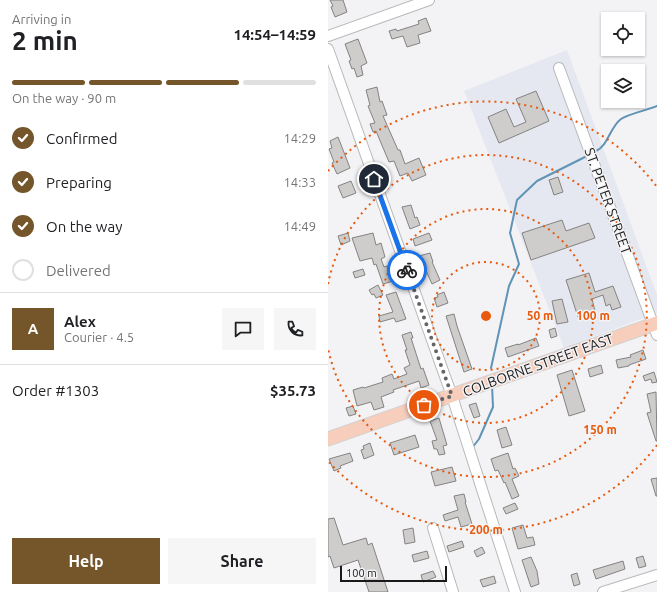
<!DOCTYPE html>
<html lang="en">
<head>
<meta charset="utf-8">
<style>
	:root { --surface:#fff; --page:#f6f6f6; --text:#202124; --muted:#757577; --line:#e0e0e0; --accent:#74562a }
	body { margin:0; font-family:Ubuntu,sans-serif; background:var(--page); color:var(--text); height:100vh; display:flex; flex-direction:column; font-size:15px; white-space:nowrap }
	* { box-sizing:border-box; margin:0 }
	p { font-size:13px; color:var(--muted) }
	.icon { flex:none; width:22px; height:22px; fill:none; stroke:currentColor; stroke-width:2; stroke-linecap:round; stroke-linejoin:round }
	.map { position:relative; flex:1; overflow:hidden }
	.panel { display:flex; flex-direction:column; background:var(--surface); width:328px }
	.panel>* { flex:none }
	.buttons { position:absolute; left:273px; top:12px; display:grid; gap:8px }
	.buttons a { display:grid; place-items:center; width:44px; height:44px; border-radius:0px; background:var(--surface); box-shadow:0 1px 3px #0004; font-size:20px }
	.scale { position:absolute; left:12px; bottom:10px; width:107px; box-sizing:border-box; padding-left:4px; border:2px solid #191919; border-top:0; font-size:11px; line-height:14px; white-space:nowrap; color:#191919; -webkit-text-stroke:3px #f3f3f5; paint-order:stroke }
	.pin { position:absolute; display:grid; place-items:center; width:34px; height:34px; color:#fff; margin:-17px; border:2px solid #fff; border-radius:50%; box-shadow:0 1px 4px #0007 }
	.courier { position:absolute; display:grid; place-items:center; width:40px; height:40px; margin:-20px; border:3px solid #1a73e8; border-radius:50%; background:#fff; color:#222; box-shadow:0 1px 5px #0007 }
	.headline em { font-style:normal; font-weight:700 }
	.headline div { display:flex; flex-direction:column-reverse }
	.headline { display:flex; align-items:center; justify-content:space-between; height:68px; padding:0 12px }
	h1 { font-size:26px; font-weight:700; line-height:30px }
	.bar { display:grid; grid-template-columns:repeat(4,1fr); gap:6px 4px; align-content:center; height:48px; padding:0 12px }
	.bar i { height:5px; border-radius:3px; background:var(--line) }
	.bar .active { background:var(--accent) }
	.bar p { grid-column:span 4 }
	.line { display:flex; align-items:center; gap:10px; padding:0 12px; border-top:1px solid var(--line) }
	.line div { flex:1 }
	.round { display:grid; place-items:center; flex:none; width:42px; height:42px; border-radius:0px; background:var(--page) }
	ol { padding:0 12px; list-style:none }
	li { display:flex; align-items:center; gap:12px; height:44px }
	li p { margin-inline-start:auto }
	li .icon { padding:4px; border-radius:50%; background:var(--accent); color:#fff; stroke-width:4 }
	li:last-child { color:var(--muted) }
	li i { width:22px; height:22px; border:2px solid var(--line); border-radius:50% }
	.button { display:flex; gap:8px; margin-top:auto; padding:8px 12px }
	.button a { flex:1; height:46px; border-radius:0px; background:var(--accent); color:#fff; font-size:16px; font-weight:700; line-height:46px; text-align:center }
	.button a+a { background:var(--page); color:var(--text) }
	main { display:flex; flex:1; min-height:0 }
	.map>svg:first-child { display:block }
	.built { fill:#e5e8f0 }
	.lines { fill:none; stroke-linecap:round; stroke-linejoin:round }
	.stream { stroke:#6093b5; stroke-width:2 }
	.building { fill:#cecdcc; stroke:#848382 }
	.minor-casing { stroke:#b8b9ba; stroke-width:12 }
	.major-casing { stroke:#d1d1d1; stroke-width:15 }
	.minor { stroke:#fff; stroke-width:10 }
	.major { stroke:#f7cdbc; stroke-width:13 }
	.done { stroke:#656566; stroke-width:4; stroke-dasharray:0 7.2 }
	.route { stroke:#1a73e8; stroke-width:5 }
	.ring { fill:none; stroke:#e8590c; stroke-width:2; stroke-dasharray:2 4 }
	.labels { text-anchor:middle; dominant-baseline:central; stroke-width:3; stroke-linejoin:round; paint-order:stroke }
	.street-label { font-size:14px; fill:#191919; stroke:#f3f3f5 }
	.centre { fill:#e8590c; stroke:#f3f3f5; stroke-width:2 }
	.ring-label { font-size:12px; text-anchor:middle; font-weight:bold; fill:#e8590c; stroke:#f3f3f5; stroke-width:3; stroke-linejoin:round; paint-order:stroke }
</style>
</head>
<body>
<main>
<section class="panel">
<div class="headline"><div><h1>2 min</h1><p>Arriving in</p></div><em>14:54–14:59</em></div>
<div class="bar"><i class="active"></i><i class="active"></i><i class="active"></i><i></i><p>On the way · 90 m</p></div>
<ol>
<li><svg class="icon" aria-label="check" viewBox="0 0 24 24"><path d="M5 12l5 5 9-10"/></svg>Confirmed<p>14:29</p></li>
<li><svg class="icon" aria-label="check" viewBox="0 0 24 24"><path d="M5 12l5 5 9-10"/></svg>Preparing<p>14:33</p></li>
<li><svg class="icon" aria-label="check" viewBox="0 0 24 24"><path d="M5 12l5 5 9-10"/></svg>On the way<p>14:49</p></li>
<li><i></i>Delivered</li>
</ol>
<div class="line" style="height:72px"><b class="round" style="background:var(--accent);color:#fff">A</b><div><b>Alex</b><p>Courier · 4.5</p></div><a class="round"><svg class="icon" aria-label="chat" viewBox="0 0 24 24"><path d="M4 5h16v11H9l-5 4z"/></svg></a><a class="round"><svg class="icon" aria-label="phone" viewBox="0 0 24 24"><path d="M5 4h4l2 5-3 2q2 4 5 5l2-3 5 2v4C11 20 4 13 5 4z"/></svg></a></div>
<div class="line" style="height:52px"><div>Order #1303</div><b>$35.73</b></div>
<div class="button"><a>Help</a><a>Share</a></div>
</section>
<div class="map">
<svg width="329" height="592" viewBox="0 0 329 592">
	<rect width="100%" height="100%" fill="#f3f3f5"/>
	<path class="built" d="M239,50L329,295V313L236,348L136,91Z"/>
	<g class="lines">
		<g class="stream">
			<path d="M268,151C280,146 282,127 293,119C300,114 320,110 329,106"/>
			<path d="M163,368L181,286L191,264L182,233L189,200L209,181L257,157"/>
			<path d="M144,448L151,439L165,407L164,385"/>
		</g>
	</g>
	<g class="building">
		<path d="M2,0H15L19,12L7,17L3,7L5,6Z"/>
		<path d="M98,18L103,31L90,35L92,43L79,47L75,36L64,39L61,31L68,29L69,31L91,24L90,21Z"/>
		<path d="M30,39L39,63L33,66L35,75L29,77L26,68L24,69L21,61L23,60L17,44Z"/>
		<path d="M49,87L52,102L54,101L59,115L55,116L70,150H72L77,164L91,158L98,175L84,181L80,173L72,176L66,161L61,162L48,131L45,132L42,124L47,123L40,106L42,105L38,90Z"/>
		<path d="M208,91L221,121L171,143L160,117L178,109L186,127L198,122L188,99Z"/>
		<path d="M10,137L22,168L9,174L4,163L6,162L1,149L4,148L2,141Z"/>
		<path d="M230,177L235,192L226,195L221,180Z"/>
		<path d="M23,181L28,193L15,198L10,186Z"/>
		<path d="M83,205L87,218L89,217L92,225L82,229L74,207Z"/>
		<path d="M234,220L238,231L261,223L267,238L203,260L194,233Z"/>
		<path d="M20,233L22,241L13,245L10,236Z"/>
		<path d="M45,233L48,245L53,243L57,257L53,259L56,267L59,266L65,281L55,284L48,264L46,265L44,258L32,261L24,238Z"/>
		<path d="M101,233L104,240L87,246L85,239Z"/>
		<path d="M102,253L105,262H104L112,280L104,284L95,264L94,265L91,256Z"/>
		<path d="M35,269L37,275L27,278L25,272Z"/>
		<path d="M261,273L267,292L285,286L293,307L284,310L282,304L278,306L275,295L264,299L267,311L250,317L238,280Z"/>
		<path d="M50,285L55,295L48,298L46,294L44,295L41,290Z"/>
		<path d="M68,292L78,319L68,322L66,318L52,322L51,316L65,312L58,295Z"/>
		<path d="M116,292L120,303L109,307L106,298L110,297L109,295Z"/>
		<path d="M234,299L240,322L229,324L224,301Z"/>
		<path d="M126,314L129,326L144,369L136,372L118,316Z"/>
		<path d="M227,328L229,336L223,338L221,330Z"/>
		<path d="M83,332L85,338H83L93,369L95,368L101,385L93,388L91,381L65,390L66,392L53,397L56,407L46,410L43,402L29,406L25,390L35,387L36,388L55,382L54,378L64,374L66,379L79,374L76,368L82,365L77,350H79L74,335Z"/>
		<path d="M208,338L211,346L180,357L177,348L190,344V345Z"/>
		<path d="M315,350L318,359L301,365V366L290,368L288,360L303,357L302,355Z"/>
		<path d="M273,365L275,373L262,377L260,369Z"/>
		<path d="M244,370L257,411L241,416L229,375Z"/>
		<path d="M326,372L329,382L324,383L323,379L317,381L315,376Z"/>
		<path d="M328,392L329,441H328L319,413L323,412L319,394Z"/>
		<path d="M148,403L152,416L146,418L141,405Z"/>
		<path d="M25,406L28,414L21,416L18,408Z"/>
		<path d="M111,418L119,445L115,446L117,454L111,455L109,449H106L104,441L109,440L102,421Z"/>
		<path d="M178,427L184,445L174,448L169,430Z"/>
		<path d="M87,435L91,447L66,455L62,443Z"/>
		<path d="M42,443L46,455L36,459L33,450L36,449L35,446Z"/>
		<path d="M22,453L25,461L12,466L13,468L6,471L1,459Z"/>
		<path d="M180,453L185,469L187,468L191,476L184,479L191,496L184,499L177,482L176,483L170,470L167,471L163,459Z"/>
		<path d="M124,467L128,481L107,486L103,472Z"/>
		<path d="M329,478V496H328L323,479Z"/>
		<path d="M136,494L138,502H137L144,524L133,527L130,517L117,521L115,515L130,510L126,496Z"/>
		<path d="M187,503L190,509L178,514L175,508Z"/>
		<path d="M6,518L15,545L38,538L40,545L44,543L60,592H41L30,560L6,568L2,556L0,557V519Z"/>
		<path d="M195,525L199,538L205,537L207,545L190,549L184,528Z"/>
		<path d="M85,528L87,542L77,544L75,530Z"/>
		<path d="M134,541L136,547L121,552L119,546Z"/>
		<path d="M154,547L157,553L149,557L146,551Z"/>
		<path d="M99,551L101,558L86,562L84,555Z"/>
		<path d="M315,556L318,566L311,568L308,558Z"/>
		<path d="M203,557L209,571L211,584L203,587L194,560Z"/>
		<path d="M295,561L297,569L268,579L265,570Z"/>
		<path d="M105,571L108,577L95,582L93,575Z"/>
		<path d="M249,573L252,584L246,586L243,575Z"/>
		<path d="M166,576L168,583L155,587L152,580Z"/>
	</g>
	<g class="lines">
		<g class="minor-casing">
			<g id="minor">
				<path d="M0,36L101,0"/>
				<path d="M0,49L124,396L187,592"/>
				<path d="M231,68L329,335"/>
				<path d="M105,528L125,592"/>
				<path d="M275,592L329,575"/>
			</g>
		</g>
		<g class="major-casing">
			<path id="major" d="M0,439L329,323"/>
		</g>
		<use href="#minor" class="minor"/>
		<use href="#major" class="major"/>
	</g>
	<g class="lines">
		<path class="done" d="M79,270L124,396L96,405"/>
		<path class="route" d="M46,179L79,270"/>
	</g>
	<g class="ring">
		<circle cx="158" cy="316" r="54"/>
		<circle cx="158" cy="316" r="107"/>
		<path d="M0 284A161 161 0 1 1 0 348"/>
		<path d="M329 445A214 214 0 0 1 0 461M0 171A214 214 0 0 1 329 187"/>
	</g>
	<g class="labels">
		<g class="street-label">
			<text transform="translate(280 201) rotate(70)">ST. PETER STREET</text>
			<text transform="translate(210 365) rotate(-20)">COLBORNE STREET EAST</text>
		</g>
	</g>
	<circle cx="158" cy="316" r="6" class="centre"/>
	<g class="ring-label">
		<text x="212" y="320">50 m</text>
		<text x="265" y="320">100 m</text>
		<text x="272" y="434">150 m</text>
		<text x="158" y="534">200 m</text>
	</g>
</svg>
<div class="buttons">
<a><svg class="icon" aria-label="locate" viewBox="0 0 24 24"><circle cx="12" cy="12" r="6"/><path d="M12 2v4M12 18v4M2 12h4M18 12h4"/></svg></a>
<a><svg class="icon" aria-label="layers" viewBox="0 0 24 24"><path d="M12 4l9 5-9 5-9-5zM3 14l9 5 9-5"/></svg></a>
</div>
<div class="scale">100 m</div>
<div class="pin" style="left:96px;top:405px;background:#ea580c"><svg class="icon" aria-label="bag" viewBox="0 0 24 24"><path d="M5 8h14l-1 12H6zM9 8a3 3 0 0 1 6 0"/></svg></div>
<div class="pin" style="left:46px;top:179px;background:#1f2937"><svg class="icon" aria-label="home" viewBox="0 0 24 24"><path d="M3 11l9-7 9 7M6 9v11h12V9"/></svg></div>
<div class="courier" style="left:79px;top:270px"><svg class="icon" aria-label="bike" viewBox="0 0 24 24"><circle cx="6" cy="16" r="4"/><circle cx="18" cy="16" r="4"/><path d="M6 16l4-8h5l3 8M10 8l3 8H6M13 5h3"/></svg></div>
</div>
</main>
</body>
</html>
